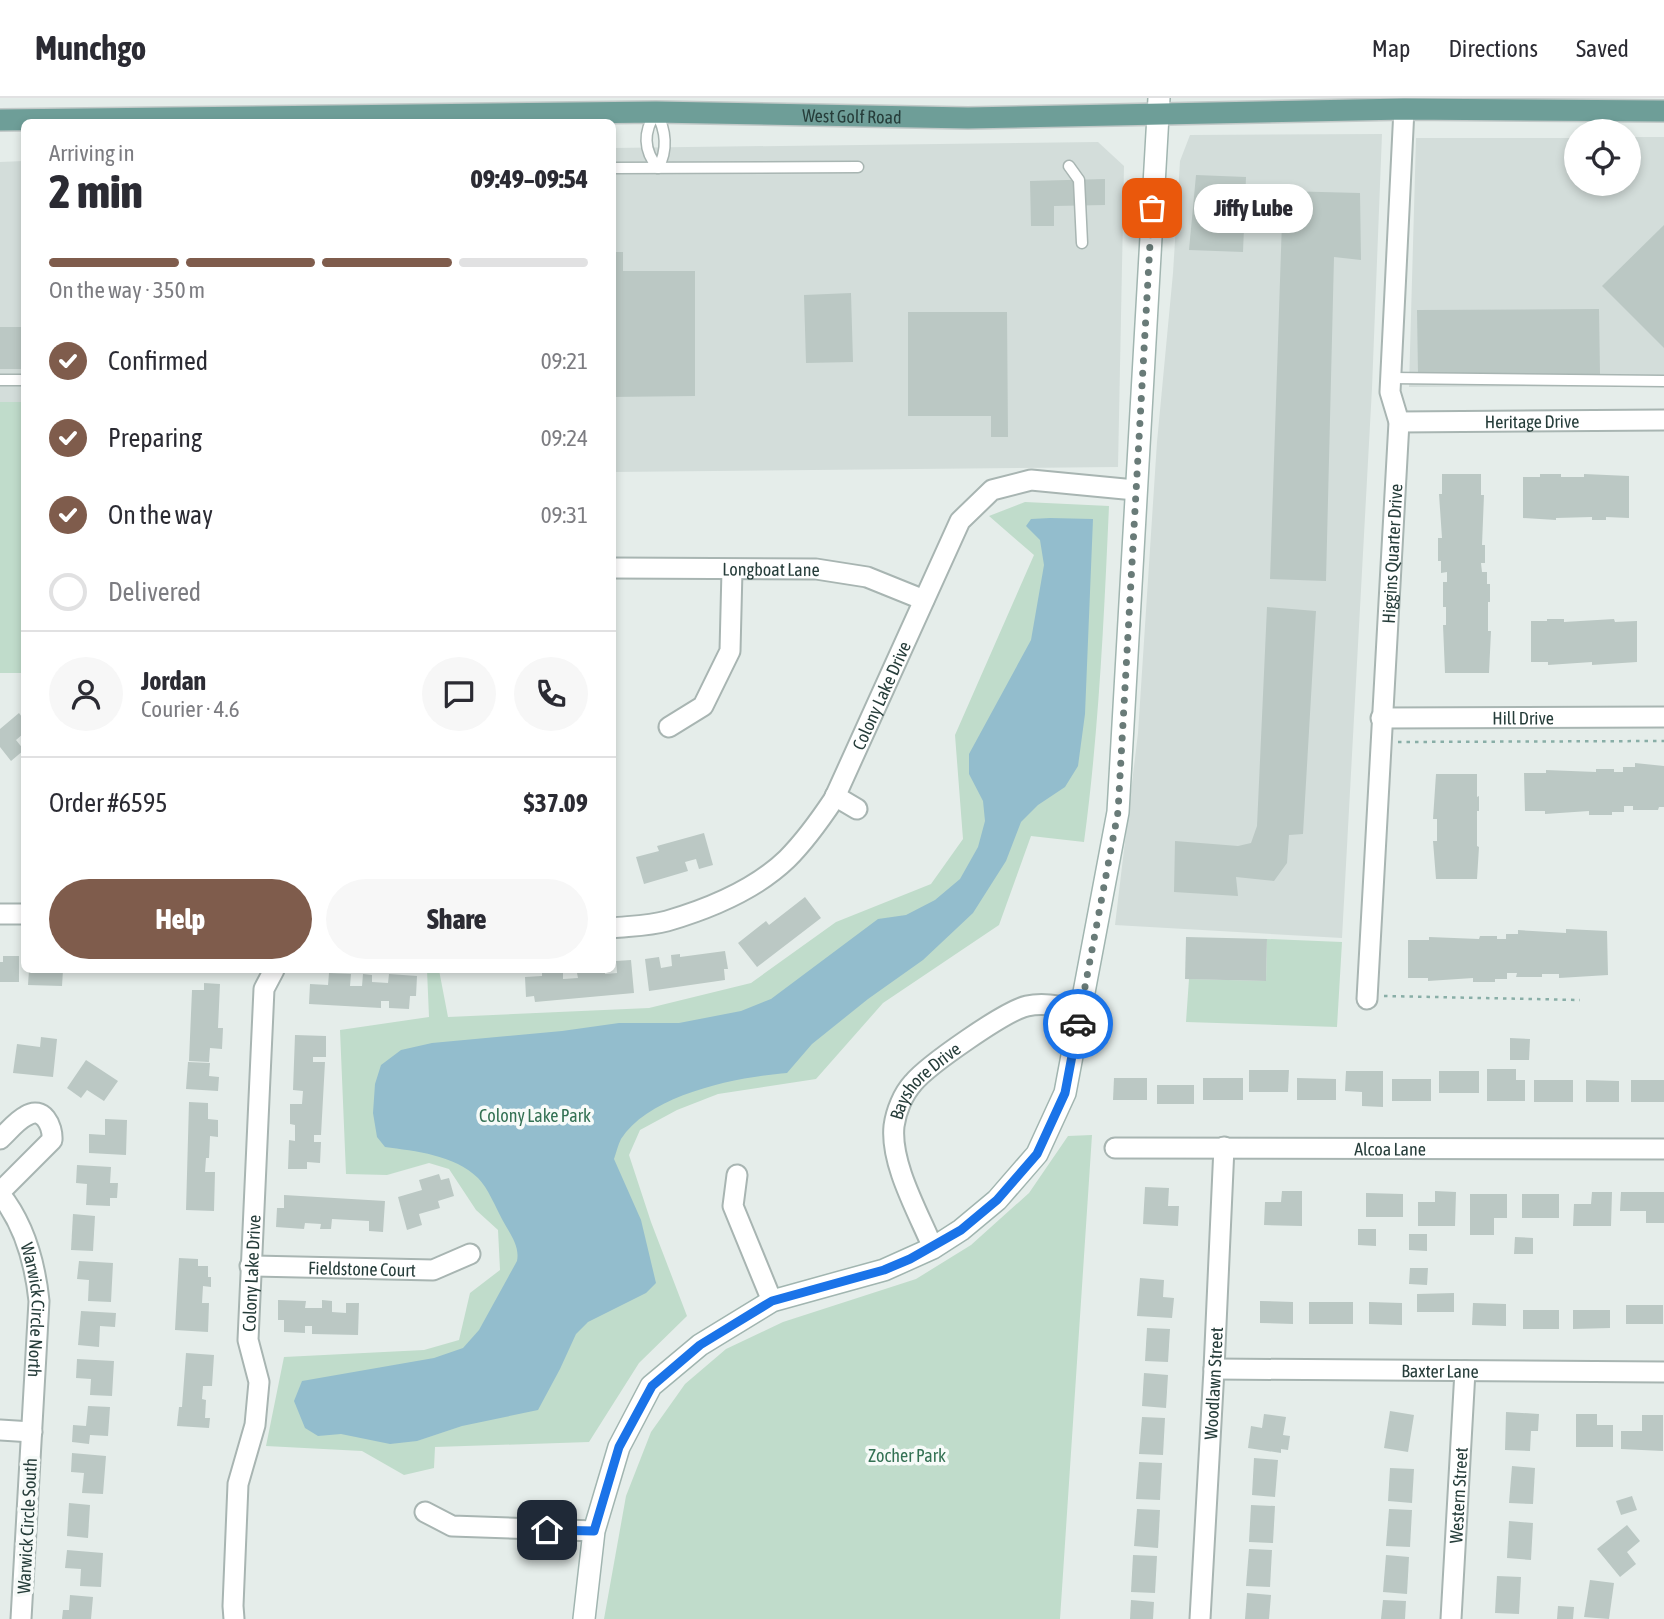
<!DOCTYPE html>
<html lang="en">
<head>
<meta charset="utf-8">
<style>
	:root { --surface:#fff; --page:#f7f7f7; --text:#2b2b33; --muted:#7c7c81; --line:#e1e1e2; --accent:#7f5c4c }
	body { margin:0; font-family:"Asap Condensed",sans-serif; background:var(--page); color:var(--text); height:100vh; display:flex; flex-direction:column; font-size:26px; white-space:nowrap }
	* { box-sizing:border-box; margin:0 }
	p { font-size:23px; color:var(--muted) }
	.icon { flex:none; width:38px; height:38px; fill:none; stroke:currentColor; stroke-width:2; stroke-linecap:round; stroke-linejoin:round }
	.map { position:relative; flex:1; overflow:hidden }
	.drawer { position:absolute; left:21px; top:21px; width:595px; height:854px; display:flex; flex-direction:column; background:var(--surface); border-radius:10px; box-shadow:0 4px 10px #0003 }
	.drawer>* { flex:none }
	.tools { position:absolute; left:1564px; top:21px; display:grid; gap:14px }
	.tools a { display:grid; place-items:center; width:77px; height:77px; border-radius:50%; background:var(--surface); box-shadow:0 4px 10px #0003; font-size:35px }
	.pin { position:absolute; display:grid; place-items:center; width:60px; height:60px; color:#fff; margin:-30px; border-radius:14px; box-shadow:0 4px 10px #0006 }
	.courier { position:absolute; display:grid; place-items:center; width:70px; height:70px; margin:-35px; border:5px solid #1a73e8; border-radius:50%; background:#fff; color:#222; box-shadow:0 2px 9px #0007 }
	.bubble { position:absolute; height:49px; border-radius:24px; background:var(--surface); box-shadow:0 4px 10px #0003; font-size:23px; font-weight:800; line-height:49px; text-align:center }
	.summary em { font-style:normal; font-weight:800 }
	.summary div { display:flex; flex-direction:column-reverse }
	.summary { display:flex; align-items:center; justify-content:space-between; height:119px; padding:0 28px }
	h1 { font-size:46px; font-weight:800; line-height:52px }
	.bar { display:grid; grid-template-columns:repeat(4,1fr); gap:10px 7px; align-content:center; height:84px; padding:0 28px }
	.bar i { height:9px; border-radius:5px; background:var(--line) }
	.bar .current { background:var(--accent) }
	.bar p { grid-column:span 4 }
	.line { display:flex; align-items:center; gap:18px; padding:0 28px; border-top:2px solid var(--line) }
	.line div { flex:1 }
	.round { display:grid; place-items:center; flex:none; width:74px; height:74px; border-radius:37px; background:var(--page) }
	ol { padding:0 28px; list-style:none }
	li { display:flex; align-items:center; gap:21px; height:77px }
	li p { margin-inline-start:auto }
	li .icon { padding:7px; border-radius:50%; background:var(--accent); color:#fff; stroke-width:4 }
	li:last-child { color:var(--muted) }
	li i { width:38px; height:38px; border:4px solid var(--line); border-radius:50% }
	.cta { display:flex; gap:14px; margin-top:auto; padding:14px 28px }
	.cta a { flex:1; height:80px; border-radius:42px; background:var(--accent); color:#fff; font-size:28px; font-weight:800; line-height:80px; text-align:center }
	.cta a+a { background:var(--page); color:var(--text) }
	header { display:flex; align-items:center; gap:42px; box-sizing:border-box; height:98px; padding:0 35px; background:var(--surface); border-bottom:2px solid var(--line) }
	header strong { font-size:33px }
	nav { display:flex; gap:38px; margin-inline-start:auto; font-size:24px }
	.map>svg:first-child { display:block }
	.built { fill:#d3ddda }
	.green { fill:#c0dccb }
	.water { fill:#93bdcd }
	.building { fill:#bbc8c4 }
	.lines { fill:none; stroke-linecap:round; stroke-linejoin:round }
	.lane-casing { stroke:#a8b5b2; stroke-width:13 }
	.street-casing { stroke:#a8b5b2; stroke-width:23 }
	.secondary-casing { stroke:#a1b5b0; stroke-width:24 }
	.primary-casing { stroke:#c2c9c8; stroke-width:24 }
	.path { stroke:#89aea7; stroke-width:2.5; stroke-dasharray:3.5 5; stroke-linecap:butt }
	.lane { stroke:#fff; stroke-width:10 }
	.street { stroke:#fff; stroke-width:19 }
	.secondary { stroke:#fff; stroke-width:21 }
	.primary { stroke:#6e9e98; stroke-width:21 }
	.done { stroke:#697b78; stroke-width:7; stroke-dasharray:0 12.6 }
	.route { stroke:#1a73e8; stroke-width:9 }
	.labels { text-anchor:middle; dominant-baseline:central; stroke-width:7; stroke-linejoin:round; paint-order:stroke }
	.street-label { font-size:18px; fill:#263d3a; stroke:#f6faf8 }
	.park-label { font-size:18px; fill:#337153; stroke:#f6faf8 }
</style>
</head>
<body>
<header>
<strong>Munchgo</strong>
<nav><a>Map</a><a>Directions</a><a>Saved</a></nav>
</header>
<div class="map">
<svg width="1664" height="1521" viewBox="0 0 1664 1521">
	<rect width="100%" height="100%" fill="#e5edea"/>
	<g class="built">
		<path d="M1382,36L1372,290L1342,840L1115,827L1138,635L1157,344L1173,175L1180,63L1190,37Z"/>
		<path d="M1629,39H1664V288L1409,289L1416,40H1577V86H1629Z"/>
		<path d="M1098,44L1124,68L1118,369L613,374L612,50Z"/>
		<path d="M24,63V304H0V64Z"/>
	</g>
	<g class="green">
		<rect x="0" y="304" width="24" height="271"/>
		<path d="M1025,404L1109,408C1104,520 1099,632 1084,744L1031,738L999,827L883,905L816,981L718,996L677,1012L640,1032L629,1057L651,1124L687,1218L639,1265L589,1344L435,1349L434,1370L404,1377L362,1353L266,1348L284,1259L424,1252L459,1242L470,1195L500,1172L498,1132L476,1112L449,1071L429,1065L387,1077L346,1076L340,932L429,919L427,872H439L448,919L649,910L751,885L836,824L931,786L963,741L955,637L1034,457L989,418Z"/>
		<path d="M1267,841L1342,844L1337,929L1186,924L1189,881L1266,883Z"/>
		<path d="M1092,1037L1060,1521H604L626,1398L651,1334L685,1286L726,1251L783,1224L916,1181L971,1147L1029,1095L1068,1038Z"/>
	</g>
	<path class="water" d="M1050,420L1093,421L1085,616L1078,668L1065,689L1038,707L1021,724L1006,763L973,815L923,862L868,901L812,946L787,975C737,979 650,996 621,1041C618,1047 616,1055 614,1061L641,1122L656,1185L646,1195L588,1224L576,1236L560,1271L538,1312L462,1328L417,1343L390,1346L341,1336L318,1338L305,1330L294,1303L302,1283L434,1260L463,1250L479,1232L517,1163C520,1148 510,1136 503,1123C496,1110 488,1090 478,1080C455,1057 415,1053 385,1049L377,1039L373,1015L375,986L381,967L401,952L432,945L562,933L619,925H679L741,913L771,901L878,821L906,817L935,802L960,781L978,749L985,723L983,703L969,676V656L1031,542L1044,467L1040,442L1026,428L1031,421Z"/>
	<g class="building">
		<path d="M1196,77L1246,79L1243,154L1189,152Z"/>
		<path d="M1105,81V107L1054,108V128H1031L1030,83Z"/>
		<path d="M1283,93L1360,95L1361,162L1334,159L1326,483L1270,481Z"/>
		<path d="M1664,127V250L1602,188Z"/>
		<path d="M612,154H623V173H695V298L612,299Z"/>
		<path d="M851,195L853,264L806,265L804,197Z"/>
		<path d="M1599,211L1600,276L1418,277L1417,212Z"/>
		<path d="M908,214H1007L1008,339H991V318H908Z"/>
		<rect x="0" y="229" width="24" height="42"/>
		<path d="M1442,376H1481V397H1484L1482,447H1485V465H1481L1482,474H1487V486H1490V504H1488V533H1491L1489,575H1445L1443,527H1446V509H1443V484H1447V474L1441,475V463H1438V440H1442L1439,396H1442Z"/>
		<path d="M1540,376H1561V379H1584V376L1629,378V420L1606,419V422H1592V419L1556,420V422L1523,420V379H1540Z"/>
		<path d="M1267,509L1316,513L1303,736L1289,737L1287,765L1274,783L1236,779L1238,798L1174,794L1175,743L1238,748L1251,745L1257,728Z"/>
		<path d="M1547,521H1564V524L1614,521L1615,524L1637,523V564L1592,567V564L1548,567V564H1531V523H1547Z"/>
		<path d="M19,615L24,622V635L16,642L24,652L11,663L0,649V631Z"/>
		<path d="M1635,665L1664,668V709H1659L1658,712H1633V708H1624V714H1612V717H1589V713L1545,716V713H1525L1524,675H1546V672L1596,674V671H1614V674H1623V669H1635Z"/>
		<path d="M1436,676H1477V699L1479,698V713H1477V748L1479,749L1477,781H1436L1433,743H1437V721H1433Z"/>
		<path d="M704,735L713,767L699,771L696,761L685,764L688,773L644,786L636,759L659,753L657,748Z"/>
		<path d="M805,799L821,820L757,869L738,845L766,823L769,827Z"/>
		<path d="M1566,831L1607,833L1608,877L1559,880V876H1542V879H1516L1517,875H1507V881H1495V884H1473V880L1428,883V880H1408V842H1429V839L1479,841L1480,838H1497V841H1506V836H1518V832L1566,835Z"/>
		<path d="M1186,839L1267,841L1266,883L1185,881Z"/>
		<path d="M725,853L728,871H724L725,882L649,893L645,861L659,859L661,870L672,868L671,857L680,856V859Z"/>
		<path d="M3,858H19V884H0V864H3Z"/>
		<path d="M631,862L634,895L535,904L534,898L526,899L525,879L542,878V872H563V881L578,880L577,875L595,872H605V876L617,875L616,863Z"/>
		<path d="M29,872H63L62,888L28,887Z"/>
		<path d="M329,875L351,876L350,888H362L363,876L372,877V884L388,885L389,876L417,878L416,898H410L409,911L389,910V903H381V910L309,906L310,886L328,887Z"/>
		<path d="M204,885L220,886L218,930H223L222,951L210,950L209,964L189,963L192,892H204Z"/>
		<path d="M295,937L326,938V959H313V964H325L321,1037H314V1044H321L320,1065L307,1064V1071H288L289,1042L295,1043V1027L290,1026V1006H302L303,993L293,992Z"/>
		<path d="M41,939L57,941L53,979L13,975L17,946L40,949Z"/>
		<path d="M1510,940L1530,941L1529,962H1510Z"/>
		<path d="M86,962L118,983L104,1003L87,992L81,1000L67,990Z"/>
		<path d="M188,964L210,965L209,978L219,979L218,993L186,991Z"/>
		<path d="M1487,971H1516V982H1525V1003H1487Z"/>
		<path d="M1249,972H1289L1288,994H1249Z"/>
		<path d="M1346,973H1383V1009L1362,1008V994L1345,993Z"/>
		<rect x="1439" y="973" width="40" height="22"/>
		<path d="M1114,980H1147V1002H1113Z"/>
		<rect x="1203" y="980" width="40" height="22"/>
		<path d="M1297,980L1336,981V1002H1297Z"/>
		<rect x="1392" y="981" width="39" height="22"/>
		<rect x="1534" y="982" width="39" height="22"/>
		<path d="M1586,982L1619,983V1004H1586Z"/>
		<rect x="1631" y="982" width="33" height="22"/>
		<rect x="1157" y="987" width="37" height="19"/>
		<path d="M189,1004L208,1005V1021L218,1022V1039L210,1038L209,1060H206L205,1074H215L214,1113L186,1112Z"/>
		<path d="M105,1021L127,1022L126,1057L89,1055V1036L105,1037Z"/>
		<path d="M77,1067L111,1069L110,1085H118L117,1100H110V1108L86,1107L87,1086L76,1085Z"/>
		<path d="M439,1076L441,1082L449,1080L454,1098L438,1103L440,1110L419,1116L422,1127L407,1132L398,1099L422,1092L419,1082Z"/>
		<path d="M1145,1089L1169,1090L1168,1108H1179L1178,1128L1143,1126Z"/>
		<path d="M1282,1093H1302V1128L1264,1127L1265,1104H1281Z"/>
		<path d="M1435,1093L1456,1094L1455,1128H1418V1104H1435Z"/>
		<path d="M1592,1094H1612L1611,1128H1573L1574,1106H1591Z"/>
		<path d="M1621,1094H1664V1125H1646V1113H1620Z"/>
		<path d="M1366,1095L1403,1096V1119H1366Z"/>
		<path d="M1470,1096H1507V1120H1494V1137H1470Z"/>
		<rect x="1522" y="1096" width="37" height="24"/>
		<path d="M284,1097L385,1103L383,1134L369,1133V1123L332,1121L331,1131H320L321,1126L305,1125L304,1131L276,1129L277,1110H284Z"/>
		<path d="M73,1116L95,1118L93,1153L71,1152Z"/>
		<path d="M1358,1131H1376V1148L1358,1147Z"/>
		<path d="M1409,1136H1427V1153L1409,1152Z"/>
		<path d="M1515,1139L1533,1140V1156H1514Z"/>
		<path d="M179,1160L198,1161V1168H208V1179H211V1189L203,1188L202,1205H209L208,1234L175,1232Z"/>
		<path d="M79,1163L113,1165L111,1204L88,1203L89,1182L77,1181Z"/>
		<path d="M1410,1170H1428L1427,1187L1409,1186Z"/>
		<path d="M1140,1180L1164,1182L1163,1199L1174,1200L1172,1220L1137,1218Z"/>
		<path d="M1454,1195V1214H1417V1196Z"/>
		<path d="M278,1202L306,1203L305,1210H322V1202L332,1203V1214L346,1215V1205H359L358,1237L312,1236V1228H305V1235L284,1234V1222H278Z"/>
		<path d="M1260,1203L1293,1204V1226L1260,1225Z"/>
		<rect x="1309" y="1204" width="44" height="22"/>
		<path d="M1369,1204L1402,1205V1227L1369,1226Z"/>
		<path d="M1473,1205L1506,1206V1228L1472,1227Z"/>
		<rect x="1626" y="1207" width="37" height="19"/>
		<rect x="1523" y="1212" width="36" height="19"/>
		<path d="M1573,1212H1610V1230L1573,1231Z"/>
		<path d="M81,1213L116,1215L115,1229L100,1228L99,1249L78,1247Z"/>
		<path d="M1147,1230L1170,1231L1168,1264L1145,1263Z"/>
		<path d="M186,1255L214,1257L212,1288H203L202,1301L206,1302L205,1320H210L209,1330L177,1328L179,1309H182Z"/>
		<path d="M77,1261L114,1263L112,1298L90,1297L91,1281L76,1280Z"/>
		<path d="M1144,1275L1168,1277L1166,1310L1142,1308Z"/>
		<path d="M88,1308L110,1309L108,1338L90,1337L89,1346L72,1344L73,1327L86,1328Z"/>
		<path d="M1390,1313L1414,1317L1408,1354L1384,1350Z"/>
		<path d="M1506,1314L1539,1316L1538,1333H1531L1530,1353L1505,1352Z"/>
		<path d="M1264,1316L1286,1319L1283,1337L1290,1338L1288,1352L1281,1351V1355L1248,1350L1251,1328L1262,1330Z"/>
		<path d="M1576,1316H1597V1327H1613V1349H1576Z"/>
		<path d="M1642,1317H1663V1353L1621,1351V1333H1642Z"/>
		<path d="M1142,1319L1165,1320L1163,1357L1139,1356Z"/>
		<path d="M72,1355L106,1358L103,1396L82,1395L84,1375L71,1374Z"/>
		<path d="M1254,1360L1278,1362L1275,1399L1252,1397Z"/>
		<path d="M1139,1364L1162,1365L1160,1402L1136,1401Z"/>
		<path d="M1512,1368L1535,1370L1533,1406L1509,1405Z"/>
		<path d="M1390,1370L1414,1371L1412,1405L1388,1403Z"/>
		<path d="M1632,1398L1637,1412L1621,1417L1616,1403Z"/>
		<path d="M69,1405L90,1407L88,1440L67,1438Z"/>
		<path d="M1251,1407L1275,1408L1273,1445L1249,1444Z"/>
		<path d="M1137,1411L1160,1412L1158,1450L1134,1448Z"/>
		<path d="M1389,1411L1412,1412L1410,1449L1386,1448Z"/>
		<path d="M1509,1423L1533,1425L1531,1462L1507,1460Z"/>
		<path d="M1627,1427L1640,1443L1627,1454L1636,1466L1620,1479L1597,1451Z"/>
		<path d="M1249,1451L1272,1452L1270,1489L1246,1488Z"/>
		<path d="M67,1452L103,1455L101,1489L80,1488L81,1471L65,1470Z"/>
		<path d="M1133,1457L1157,1458L1155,1495L1131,1494Z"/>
		<path d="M1386,1457L1409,1459L1407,1496L1383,1494Z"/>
		<path d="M1497,1478L1521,1479L1519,1516L1495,1515Z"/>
		<path d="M1590,1482L1614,1485L1609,1521L1584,1519Z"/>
		<path d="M1247,1495L1271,1497L1269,1521H1245Z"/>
		<path d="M70,1497L93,1499L91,1521H62L63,1512H69Z"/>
		<path d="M1131,1502L1154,1504L1153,1521H1130Z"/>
		<path d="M1383,1502L1406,1503L1405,1521H1381Z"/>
		<path d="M1558,1508L1574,1509L1573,1521H1557Z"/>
	</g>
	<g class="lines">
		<g class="lane-casing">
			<g id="lane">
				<path d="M656,14C666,32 668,52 658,70C643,52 643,34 656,14Z"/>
				<path d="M1069,68L1079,82L1082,145"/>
				<path d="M612,70L858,69"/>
				<path d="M1391,280L1664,283"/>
				<path d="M0,282H24"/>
			</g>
		</g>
		<g class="street-casing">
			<g id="street">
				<path id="s1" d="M1399,324L1664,322"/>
				<path id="s2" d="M612,470L816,471L867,479L924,502"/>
				<path id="s3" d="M1381,620L1664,619"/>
				<path d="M669,629L703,608L730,553L732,472"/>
				<path d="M835,698L857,711"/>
				<path d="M0,816H24"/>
				<path id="s4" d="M612,830C630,828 649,828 667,823C708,811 756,791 787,761C805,743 820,722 834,701L960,423L992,392L1031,382L1135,392"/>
				<path id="s5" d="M1367,901L1399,324L1390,294L1404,11"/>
				<path d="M0,1041C8,1034 16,1023 26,1018C43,1007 53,1028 52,1042L0,1094"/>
				<path id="s6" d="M1115,1050L1664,1051"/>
				<path d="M737,1077L733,1108L772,1203"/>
				<path id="s7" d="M0,1096C25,1127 35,1165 39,1203L21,1521"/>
				<path id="s8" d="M933,1150C919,1116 890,1066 894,1028C896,1013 903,996 913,985C928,967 1005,913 1027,908C1045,904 1063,909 1080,912"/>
				<path id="s9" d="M250,1168L433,1172L470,1156"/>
				<path id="s10" d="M1214,1271L1664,1274"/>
				<path d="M0,1332L32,1334"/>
				<path d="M425,1414L452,1428L594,1433"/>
				<path id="s11" d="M234,1521L233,1508L238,1386L255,1327L259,1284L248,1242L264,891L274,872"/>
				<path id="s12" d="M1200,1521L1214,1271L1224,1049"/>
				<path id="s13" d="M1451,1521L1465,1273"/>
			</g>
		</g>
		<g class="secondary-casing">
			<path id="secondary" d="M584,1521L594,1433L619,1349L651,1288L700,1247L772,1203L884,1172L933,1150L961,1132L997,1102L1037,1056L1065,995L1118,714L1159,0"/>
		</g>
		<g class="primary-casing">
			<g id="primary">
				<path id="s14" d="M0,22L656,14L968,20L1404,11L1664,13"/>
			</g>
		</g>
		<g class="path">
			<path d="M1398,644L1664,643"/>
			<path d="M1384,898L1580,902"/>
		</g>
		<use href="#lane" class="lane"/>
		<use href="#street" class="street"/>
		<use href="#secondary" class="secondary"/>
		<use href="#primary" class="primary"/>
	</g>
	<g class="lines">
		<path class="done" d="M1078,926L1118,714L1152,110"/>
		<path class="route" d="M547,1432L594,1433L619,1349L652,1288L700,1247L772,1203L884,1172L910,1161L961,1132L997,1102L1037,1056L1065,995L1078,926"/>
	</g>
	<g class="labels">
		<g class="street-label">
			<text stroke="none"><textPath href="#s14" startOffset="852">West Golf Road</textPath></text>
			<text stroke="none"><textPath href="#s1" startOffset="133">Heritage Drive</textPath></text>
			<text stroke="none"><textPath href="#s5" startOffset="446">Higgins Quarter Drive</textPath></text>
			<text stroke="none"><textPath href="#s2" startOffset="159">Longboat Lane</textPath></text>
			<text stroke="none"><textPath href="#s4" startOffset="382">Colony Lake Drive</textPath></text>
			<text stroke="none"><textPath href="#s3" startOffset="142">Hill Drive</textPath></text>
			<text stroke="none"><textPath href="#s8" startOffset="186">Bayshore Drive</textPath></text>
			<text stroke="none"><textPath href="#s6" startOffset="275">Alcoa Lane</textPath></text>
			<text stroke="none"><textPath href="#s9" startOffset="112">Fieldstone Court</textPath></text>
			<text stroke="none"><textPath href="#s11" startOffset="350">Colony Lake Drive</textPath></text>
			<text stroke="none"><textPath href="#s7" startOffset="124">Warwick Circle North</textPath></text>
			<text stroke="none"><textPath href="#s10" startOffset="226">Baxter Lane</textPath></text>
			<text stroke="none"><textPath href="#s12" startOffset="236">Woodlawn Street</textPath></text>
			<text stroke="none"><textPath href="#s13" startOffset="124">Western Street</textPath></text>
			<text transform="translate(27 1428) rotate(-87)">Warwick Circle South</text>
		</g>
		<g class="park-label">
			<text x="535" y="1017">Colony Lake Park</text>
			<text x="907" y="1357">Zocher Park</text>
		</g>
	</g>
</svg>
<div class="tools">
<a><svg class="icon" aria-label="locate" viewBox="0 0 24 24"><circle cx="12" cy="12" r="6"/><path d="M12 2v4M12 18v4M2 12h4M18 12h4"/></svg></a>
</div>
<div class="pin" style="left:1152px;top:110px;background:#ea580c"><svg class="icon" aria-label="bag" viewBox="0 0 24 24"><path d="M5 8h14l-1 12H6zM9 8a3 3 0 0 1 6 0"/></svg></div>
<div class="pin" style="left:547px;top:1432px;background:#1f2937"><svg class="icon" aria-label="home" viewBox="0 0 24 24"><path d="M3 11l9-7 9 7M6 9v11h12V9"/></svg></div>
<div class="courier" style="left:1078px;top:926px"><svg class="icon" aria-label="car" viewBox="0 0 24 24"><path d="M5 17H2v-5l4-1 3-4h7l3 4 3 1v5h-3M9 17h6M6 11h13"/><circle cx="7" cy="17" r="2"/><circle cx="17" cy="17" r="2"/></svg></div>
<div class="bubble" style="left:1194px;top:86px;width:119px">Jiffy Lube</div>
<section class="drawer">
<div class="summary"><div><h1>2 min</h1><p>Arriving in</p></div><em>09:49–09:54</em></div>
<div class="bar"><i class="current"></i><i class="current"></i><i class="current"></i><i></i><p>On the way · 350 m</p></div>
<ol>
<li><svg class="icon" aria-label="check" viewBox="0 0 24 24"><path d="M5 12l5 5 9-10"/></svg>Confirmed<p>09:21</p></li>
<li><svg class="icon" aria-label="check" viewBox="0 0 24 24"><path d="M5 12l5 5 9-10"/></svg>Preparing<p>09:24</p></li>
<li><svg class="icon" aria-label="check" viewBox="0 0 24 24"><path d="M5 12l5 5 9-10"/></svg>On the way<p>09:31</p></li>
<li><i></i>Delivered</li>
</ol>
<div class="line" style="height:126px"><a class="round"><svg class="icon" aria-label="person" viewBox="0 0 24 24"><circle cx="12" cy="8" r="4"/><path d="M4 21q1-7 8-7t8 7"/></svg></a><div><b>Jordan</b><p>Courier · 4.6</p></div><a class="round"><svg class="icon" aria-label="chat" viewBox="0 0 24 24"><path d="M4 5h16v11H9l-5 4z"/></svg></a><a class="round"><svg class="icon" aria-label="phone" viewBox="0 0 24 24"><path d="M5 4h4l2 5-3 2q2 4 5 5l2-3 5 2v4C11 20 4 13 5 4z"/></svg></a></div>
<div class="line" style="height:91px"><div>Order #6595</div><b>$37.09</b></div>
<div class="cta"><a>Help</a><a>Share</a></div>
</section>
</div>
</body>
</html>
